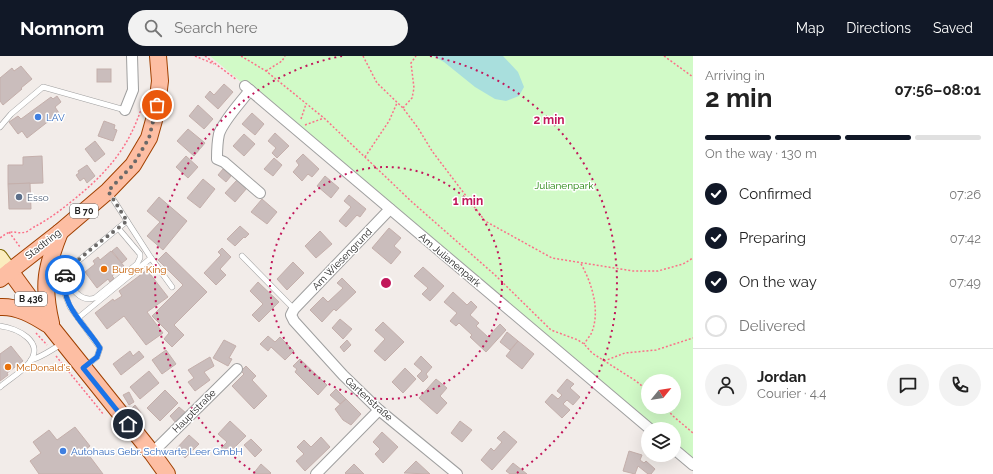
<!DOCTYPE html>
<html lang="en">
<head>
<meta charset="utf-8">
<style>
	:root { --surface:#fff; --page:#f2f2f2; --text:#222; --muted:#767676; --line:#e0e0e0; --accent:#111827 }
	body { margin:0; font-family:Raleway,sans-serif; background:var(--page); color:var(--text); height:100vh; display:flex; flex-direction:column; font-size:15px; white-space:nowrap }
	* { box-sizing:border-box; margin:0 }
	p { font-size:13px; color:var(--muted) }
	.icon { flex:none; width:22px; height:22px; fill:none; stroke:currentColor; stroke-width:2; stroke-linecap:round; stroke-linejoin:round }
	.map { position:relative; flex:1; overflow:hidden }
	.sheet { display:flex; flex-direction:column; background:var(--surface); width:300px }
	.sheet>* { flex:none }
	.needle { width:26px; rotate:60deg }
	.fabs { position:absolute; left:641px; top:318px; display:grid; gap:8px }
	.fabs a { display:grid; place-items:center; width:40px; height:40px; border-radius:50%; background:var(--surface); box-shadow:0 4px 16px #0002; font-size:20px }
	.pin { position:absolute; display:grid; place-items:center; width:34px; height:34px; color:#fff; margin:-17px; border:2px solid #fff; border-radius:50%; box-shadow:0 1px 4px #0007 }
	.courier { position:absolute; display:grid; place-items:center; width:40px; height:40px; margin:-20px; border:3px solid #1a73e8; border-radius:50%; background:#fff; color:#222; box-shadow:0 1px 5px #0007 }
	.headline em { font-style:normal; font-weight:700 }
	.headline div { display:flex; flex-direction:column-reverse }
	.headline { display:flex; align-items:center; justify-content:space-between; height:68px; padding:0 12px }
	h1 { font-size:26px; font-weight:700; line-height:30px }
	.bar { display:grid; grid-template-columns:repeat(4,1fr); gap:6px 4px; align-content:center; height:48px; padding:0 12px }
	.bar i { height:5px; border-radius:3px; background:var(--line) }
	.bar .active { background:var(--accent) }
	.bar p { grid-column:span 4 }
	.line { display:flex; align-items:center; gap:10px; padding:0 12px; border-top:1px solid var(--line) }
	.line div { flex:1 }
	.round { display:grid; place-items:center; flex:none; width:42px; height:42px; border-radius:21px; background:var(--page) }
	ol { padding:0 12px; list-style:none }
	li { display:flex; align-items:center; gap:12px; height:44px }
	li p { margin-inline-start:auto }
	li .icon { padding:4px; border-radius:50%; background:var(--accent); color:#fff; stroke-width:4 }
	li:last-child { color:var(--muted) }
	li i { width:22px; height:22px; border:2px solid var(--line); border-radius:50% }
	header { display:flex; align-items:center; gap:24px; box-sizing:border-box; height:56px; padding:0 20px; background:var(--accent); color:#fff }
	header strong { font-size:19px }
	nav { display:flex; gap:22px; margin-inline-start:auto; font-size:14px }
	.search { width:280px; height:36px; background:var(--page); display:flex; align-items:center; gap:10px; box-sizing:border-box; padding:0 14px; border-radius:22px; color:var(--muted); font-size:15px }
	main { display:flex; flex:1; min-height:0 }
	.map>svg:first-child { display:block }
	.park { fill:#d1fac7; fill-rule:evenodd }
	.water { fill:#a9dfdd }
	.building { fill:#cabdbc; stroke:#c4afab }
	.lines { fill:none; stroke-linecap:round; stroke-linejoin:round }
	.lane-casing { stroke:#9f9f9f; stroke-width:6 }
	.street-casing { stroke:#9f9f9f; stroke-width:12 }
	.secondary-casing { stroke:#7e6a04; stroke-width:16 }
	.primary-casing { stroke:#a04000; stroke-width:18 }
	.path { stroke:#fb7088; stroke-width:1.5; stroke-dasharray:2 2; stroke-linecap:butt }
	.lane { stroke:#fff; stroke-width:5 }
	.street { stroke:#fff; stroke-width:10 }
	.secondary { stroke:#fbedbe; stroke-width:14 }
	.primary { stroke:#fdbea3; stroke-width:16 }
	.done { stroke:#6b6968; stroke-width:4; stroke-dasharray:0 7.2 }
	.route { stroke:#1a73e8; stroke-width:5 }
	.ring { fill:none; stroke:#c2185b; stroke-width:2; stroke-dasharray:2 4 }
	.shop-dot { fill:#3f7fe0; stroke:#fff; stroke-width:1.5 }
	.service-dot { fill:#5c6f8a; stroke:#fff; stroke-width:1.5 }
	.food-dot { fill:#e8710a; stroke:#fff; stroke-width:1.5 }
	.labels { text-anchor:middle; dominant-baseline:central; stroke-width:3; stroke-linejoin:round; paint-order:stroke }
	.shield { fill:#fff; stroke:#646464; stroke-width:1 }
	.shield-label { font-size:9px; font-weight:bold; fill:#222 }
	.shop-label { font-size:10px; fill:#366cbe; stroke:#fff; text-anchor:start }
	.park-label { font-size:10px; fill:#22850b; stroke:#fff }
	.service-label { font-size:10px; fill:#4e5e75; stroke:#fff; text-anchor:start }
	.street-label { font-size:10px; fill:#222; stroke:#fff }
	.food-label { font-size:10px; fill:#c56008; stroke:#fff; text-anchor:start }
	.centre { fill:#c2185b; stroke:#fff; stroke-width:2 }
	.ring-label { font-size:12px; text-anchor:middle; font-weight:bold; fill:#c2185b; stroke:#fff; stroke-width:3; stroke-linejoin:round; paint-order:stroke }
</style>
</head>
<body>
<header>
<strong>Nomnom</strong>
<div class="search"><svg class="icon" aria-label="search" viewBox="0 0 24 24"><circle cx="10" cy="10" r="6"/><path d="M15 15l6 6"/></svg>Search here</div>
<nav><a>Map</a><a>Directions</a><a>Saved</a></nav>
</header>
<main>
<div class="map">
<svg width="693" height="418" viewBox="0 0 693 418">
	<rect width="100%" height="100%" fill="#f2ece9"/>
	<path class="park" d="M210,0H693V405L674,389V373H655ZM648,325H674V351H648Z"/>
	<path class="water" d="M433,0H503L518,16L524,31L519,40L506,45L495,43L475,31L444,6Z"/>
	<g class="building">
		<path d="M21,10L32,23L21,32L22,33L3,49L0,45V22L12,12L14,15Z"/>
		<rect x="97" y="13" width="14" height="13"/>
		<path d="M224,28L233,36L218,53L205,41L210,35L214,39Z"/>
		<path d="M57,40L61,46L55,51L59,57L27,82L22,75L18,78L9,66L18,60L21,63L51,41L53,43Z"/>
		<path d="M198,49L213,63L204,73L189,60Z"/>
		<path d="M252,57L264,68L255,79L242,68Z"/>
		<path d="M104,65L115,69L114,73L117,74L113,85L98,80Z"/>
		<path d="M188,73L205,87L194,100L177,85Z"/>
		<path d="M275,77L289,90L277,102L272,97L276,92L268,85Z"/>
		<path d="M244,78L255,88L244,100L233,90Z"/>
		<path d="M95,85L105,98L95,106L85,93Z"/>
		<path d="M303,98L319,113L312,121L308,118L302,125L293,116L299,109L296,105Z"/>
		<path d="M42,100L43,127L8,128V109H23V101Z"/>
		<path d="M186,100L198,111L188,122L176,111Z"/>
		<path d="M274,102L282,109L273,120L264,113Z"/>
		<path d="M87,109L95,120L87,127L84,122L80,125L76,119L79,117L78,115Z"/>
		<path d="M223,113L231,120L226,126L218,119Z"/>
		<path d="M325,120L339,132L331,142L317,130Z"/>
		<path d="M203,123L215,133L200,152L187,142Z"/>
		<path d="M237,124L247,132L235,146L225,137Z"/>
		<path d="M30,127L31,153H9L8,128Z"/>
		<path d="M349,139L366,153L360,161L357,159L346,171L339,165L351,151L344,145Z"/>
		<path d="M159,141L187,165L163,194L147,180L160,166L147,155Z"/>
		<path d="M262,143L277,156L267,168L251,156Z"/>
		<path d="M240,170L249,178L245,182L244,181L235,190L227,183Z"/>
		<path d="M389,172L401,182L394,190L401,196L391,208L372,192Z"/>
		<path d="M320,175L332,188L316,202L305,190Z"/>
		<path d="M117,191L127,203L122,207L112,195Z"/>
		<path d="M222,192L231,201L220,213L226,219L216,229L204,217L221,199L218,196Z"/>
		<path d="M111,195L124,210L112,220L114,222L110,226L108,223L97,232L85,216L95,208L93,205L98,201L100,204Z"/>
		<path d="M166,196L207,236L174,269L184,279L172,291L164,283L169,277L152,260L183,229L158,204Z"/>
		<path d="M293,206L304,217L287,234L277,223Z"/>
		<path d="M423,211L444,230L430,245L422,238L428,232L414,220Z"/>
		<path d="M147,214L168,241L147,256L163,277L146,289L124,260L107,273L95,257L113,243L114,245L122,240L119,235Z"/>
		<path d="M342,222L356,236L336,255L334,253L322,266L310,254L323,241L328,246L343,232L337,227Z"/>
		<path d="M258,226L279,246L259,266L252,259L263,248L250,235Z"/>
		<path d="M453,236L467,249L471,245L477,251L470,259L479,267L476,270L488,281L500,268L506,274L486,296L470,281L472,279L459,267L456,270L450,265L457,257L444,246Z"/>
		<path d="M340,263L352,273L343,283L332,272Z"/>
		<path d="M383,266L404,286L385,305L374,295L385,283L375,274Z"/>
		<path d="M507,276L518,285L510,294L500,286Z"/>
		<path d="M268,280L275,286L280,281L294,295L285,304L271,291L268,295L260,288Z"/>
		<path d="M224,284L236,290L229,302L232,303L228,310L213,302Z"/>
		<path d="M347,284L351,289L344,296L340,291Z"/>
		<path d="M518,285L534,298L522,313L506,300Z"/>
		<path d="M11,290L23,305L7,317L8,319L0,325V298Z"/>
		<path d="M166,294L176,308L162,318L152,304Z"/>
		<path d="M130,295L133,300L139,295L144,301L121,319L113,308Z"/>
		<path d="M421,300L432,311L426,318L428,321L423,326L417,320L422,315L414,308Z"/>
		<path d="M210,301L214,310L204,316L210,324L195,335L188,326L194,322L188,314L198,308Z"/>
		<path d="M300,303L327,329L318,339L295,316L297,313L293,310Z"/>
		<path d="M246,310L256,320L252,324L267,340L254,353L232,330L244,318L241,315Z"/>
		<path d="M405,312L416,323L403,337L392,326Z"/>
		<path d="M149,315L159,327L140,343L130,331Z"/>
		<path d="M436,323L447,332L440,340L447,347L437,358L419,342Z"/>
		<path d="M567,323L574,328L570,332L580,341L573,349L567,344L563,348L570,354L562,362L545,346L552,338L558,343L562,339L557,335Z"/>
		<path d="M336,333L346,343L340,348L330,339Z"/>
		<path d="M165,334L178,347L160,365L147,352Z"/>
		<path d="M129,336L134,346L129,349L123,339Z"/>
		<path d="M346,343L361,358L351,369L343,364L335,353Z"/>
		<path d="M135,349L141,357L138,360L132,352Z"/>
		<path d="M179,351L186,357L176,367L170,360Z"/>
		<path d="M230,365L246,380L228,398L221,392L227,386L218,378Z"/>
		<path d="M460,365L472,374L462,386L451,377Z"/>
		<path d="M75,371L90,390L85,394L103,418H39L30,405L41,397L33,386L49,374L57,384Z"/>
		<path d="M504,375L517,386L492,414L481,404L491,392L494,395L502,386L497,382Z"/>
		<path d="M382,376L398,391L383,407L375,398L380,393L373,386Z"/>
		<path d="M189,379L199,388L185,402L176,393Z"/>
		<path d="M321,381L330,391L305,415L296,405L304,398L297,391L304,384L311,391Z"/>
		<path d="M251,383L262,394L255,401L244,389Z"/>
		<path d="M629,395L642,399L640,404L644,407L646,405L655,413L651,418H648L638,410L635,418L623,415Z"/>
		<path d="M416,405L430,418L404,417Z"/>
		<path d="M513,407L527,418H510L506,415Z"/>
		<path d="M261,408L271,417L270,418H253Z"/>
		<path d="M354,408L364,418H346L345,417Z"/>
	</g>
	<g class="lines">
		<g class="lane-casing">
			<g id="lane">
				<path d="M0,71L11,58L43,31L125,54"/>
				<path d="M109,137L151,202"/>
				<path d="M242,200L294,253"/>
				<path d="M66,219C70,231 80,247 95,242L137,208L140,202V198L118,172"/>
				<path d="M78,262L151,202L172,231"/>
				<path d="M0,270C17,272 46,286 29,307C23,315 8,324 0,331"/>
				<path d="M31,304C44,300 49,295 60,289L62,290"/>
				<path d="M85,311L97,301L100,292L70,251L65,238L64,225L67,214L127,165"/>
			</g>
		</g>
		<g class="street-casing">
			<g id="street">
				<path d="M245,30L650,373"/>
				<path d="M250,34C241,46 223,65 219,78C217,87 217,95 217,103L224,106L260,137"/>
				<path d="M125,54L133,34L132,0"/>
				<path d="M390,153L294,253L291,259L294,265L343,319L379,354L457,418"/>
				<path d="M674,393L693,409"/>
				<path d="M152,397L237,313"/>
				<path d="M316,418L379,354"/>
			</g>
		</g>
		<g class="secondary-casing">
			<path id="secondary" d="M0,201L10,215"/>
		</g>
		<g class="primary-casing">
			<g id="primary">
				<path d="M10,215L51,271L152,397L167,418"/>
				<path d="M0,223L60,176L108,135L133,109L149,82L156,57L160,25L158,0"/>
				<path d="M0,251C17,250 33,259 47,268"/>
				<path d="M51,267C42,229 46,211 60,176"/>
			</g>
		</g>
		<g class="path">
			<path d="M195,0L214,8"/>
			<path d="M205,0L237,24"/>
			<path d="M241,0L266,15L324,62L412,146L495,219L551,274L578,284L584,288L592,297L636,325L648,335"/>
			<path d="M363,0L377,27L403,52L418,72L432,95L485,165L552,202L633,215H658L683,208L693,202"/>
			<path d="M664,0L693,21"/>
			<path d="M266,15L282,5L285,0"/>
			<path d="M403,52L412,42L414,32L411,7L416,0"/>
			<path d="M301,63L306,48"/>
			<path d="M305,69L324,62"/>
			<path d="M365,101L389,65L397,47"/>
			<path d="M9,176L20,191"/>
			<path d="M0,182C14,171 13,179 26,176C29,175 33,171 36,170C49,163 61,154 72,145C107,117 130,91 143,47"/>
			<path d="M581,208C592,227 601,256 591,278C589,281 586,285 584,288"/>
			<path d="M36,277L47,289"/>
			<path d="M56,300L104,359"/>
			<path d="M604,305L625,297L656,294L693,282"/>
			<path d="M665,351L673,360L693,377"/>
		</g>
		<use href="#lane" class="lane"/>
		<use href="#street" class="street"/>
		<use href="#secondary" class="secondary"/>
		<use href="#primary" class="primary"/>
	</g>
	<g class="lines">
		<path class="done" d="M65,219C69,208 115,175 127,165L108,135L133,109L149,82L157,49"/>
		<path class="route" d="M65,219C59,249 86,269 100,292L97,301L83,312L128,368"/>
	</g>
	<g class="ring">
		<circle cx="386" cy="227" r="116"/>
		<path d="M255 417A231 231 0 0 1 342 0M430 0A231 231 0 0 1 517 417"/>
	</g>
	<g class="shop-dot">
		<circle cx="38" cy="61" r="4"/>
		<circle cx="63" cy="395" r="4"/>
	</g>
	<circle class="service-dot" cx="19" cy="141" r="4"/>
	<g class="food-dot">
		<circle cx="104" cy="213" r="4"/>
		<circle cx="8" cy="311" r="4"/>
	</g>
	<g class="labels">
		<g class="shield">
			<rect x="70" y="148" width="28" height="14" rx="3"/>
			<rect x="15" y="236" width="32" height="14" rx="3"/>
		</g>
		<g class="shield-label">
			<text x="84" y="155">B 70</text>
			<text x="31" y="243">B 436</text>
		</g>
		<g class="shop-label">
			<text x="46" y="61">LAV</text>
			<text x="71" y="395">Autohaus Gebr. Schwarte Leer GmbH</text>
		</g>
		<g class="park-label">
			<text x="564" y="129">Julianenpark</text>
		</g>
		<g class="service-label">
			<text x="27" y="141">Esso</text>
		</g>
		<g class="street-label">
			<text transform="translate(43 188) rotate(-38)">Stadtring</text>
			<text transform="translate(342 203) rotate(-46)">Am Wiesengrund</text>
			<text transform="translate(450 204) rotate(40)">Am Julianenpark</text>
			<text transform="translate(369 343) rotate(42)">Gartenstraße</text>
			<text transform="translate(194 355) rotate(-45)">Hauptstraße</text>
		</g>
		<g class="food-label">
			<text x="112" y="213">Burger King</text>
			<text x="16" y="311">McDonald's</text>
		</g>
	</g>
	<circle cx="386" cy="227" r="6" class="centre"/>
	<g class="ring-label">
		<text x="549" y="68">2 min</text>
		<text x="468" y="149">1 min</text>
	</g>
</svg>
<div class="fabs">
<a><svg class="needle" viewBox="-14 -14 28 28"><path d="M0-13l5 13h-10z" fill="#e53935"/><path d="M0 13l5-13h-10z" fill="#767676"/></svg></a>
<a><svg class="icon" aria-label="layers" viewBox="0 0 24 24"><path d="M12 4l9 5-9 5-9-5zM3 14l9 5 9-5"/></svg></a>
</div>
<div class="pin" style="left:157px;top:49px;background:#ea580c"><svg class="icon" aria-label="bag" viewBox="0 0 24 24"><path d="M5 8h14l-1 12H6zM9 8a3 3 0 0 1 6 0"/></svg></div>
<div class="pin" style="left:128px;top:368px;background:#1f2937"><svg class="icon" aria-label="home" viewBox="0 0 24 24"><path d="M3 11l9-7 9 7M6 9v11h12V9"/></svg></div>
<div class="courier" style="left:65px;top:219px"><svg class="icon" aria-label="car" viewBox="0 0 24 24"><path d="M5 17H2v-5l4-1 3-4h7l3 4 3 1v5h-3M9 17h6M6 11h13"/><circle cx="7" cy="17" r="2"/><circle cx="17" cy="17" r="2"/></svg></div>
</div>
<section class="sheet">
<div class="headline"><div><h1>2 min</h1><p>Arriving in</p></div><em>07:56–08:01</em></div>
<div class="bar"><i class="active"></i><i class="active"></i><i class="active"></i><i></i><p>On the way · 130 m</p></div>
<ol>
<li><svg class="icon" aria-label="check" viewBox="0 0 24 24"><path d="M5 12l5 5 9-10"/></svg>Confirmed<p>07:26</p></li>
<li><svg class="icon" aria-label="check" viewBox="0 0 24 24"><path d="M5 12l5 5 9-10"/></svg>Preparing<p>07:42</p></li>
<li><svg class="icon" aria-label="check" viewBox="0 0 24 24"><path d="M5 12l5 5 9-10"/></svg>On the way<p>07:49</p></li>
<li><i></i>Delivered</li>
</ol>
<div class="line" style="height:72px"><a class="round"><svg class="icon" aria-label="person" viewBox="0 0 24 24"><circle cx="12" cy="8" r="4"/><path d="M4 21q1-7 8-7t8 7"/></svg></a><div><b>Jordan</b><p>Courier · 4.4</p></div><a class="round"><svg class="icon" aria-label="chat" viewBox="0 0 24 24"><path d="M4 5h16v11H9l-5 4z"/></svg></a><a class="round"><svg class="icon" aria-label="phone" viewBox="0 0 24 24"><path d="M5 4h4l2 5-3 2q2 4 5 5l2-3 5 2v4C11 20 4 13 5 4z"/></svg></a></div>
</section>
</main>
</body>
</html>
